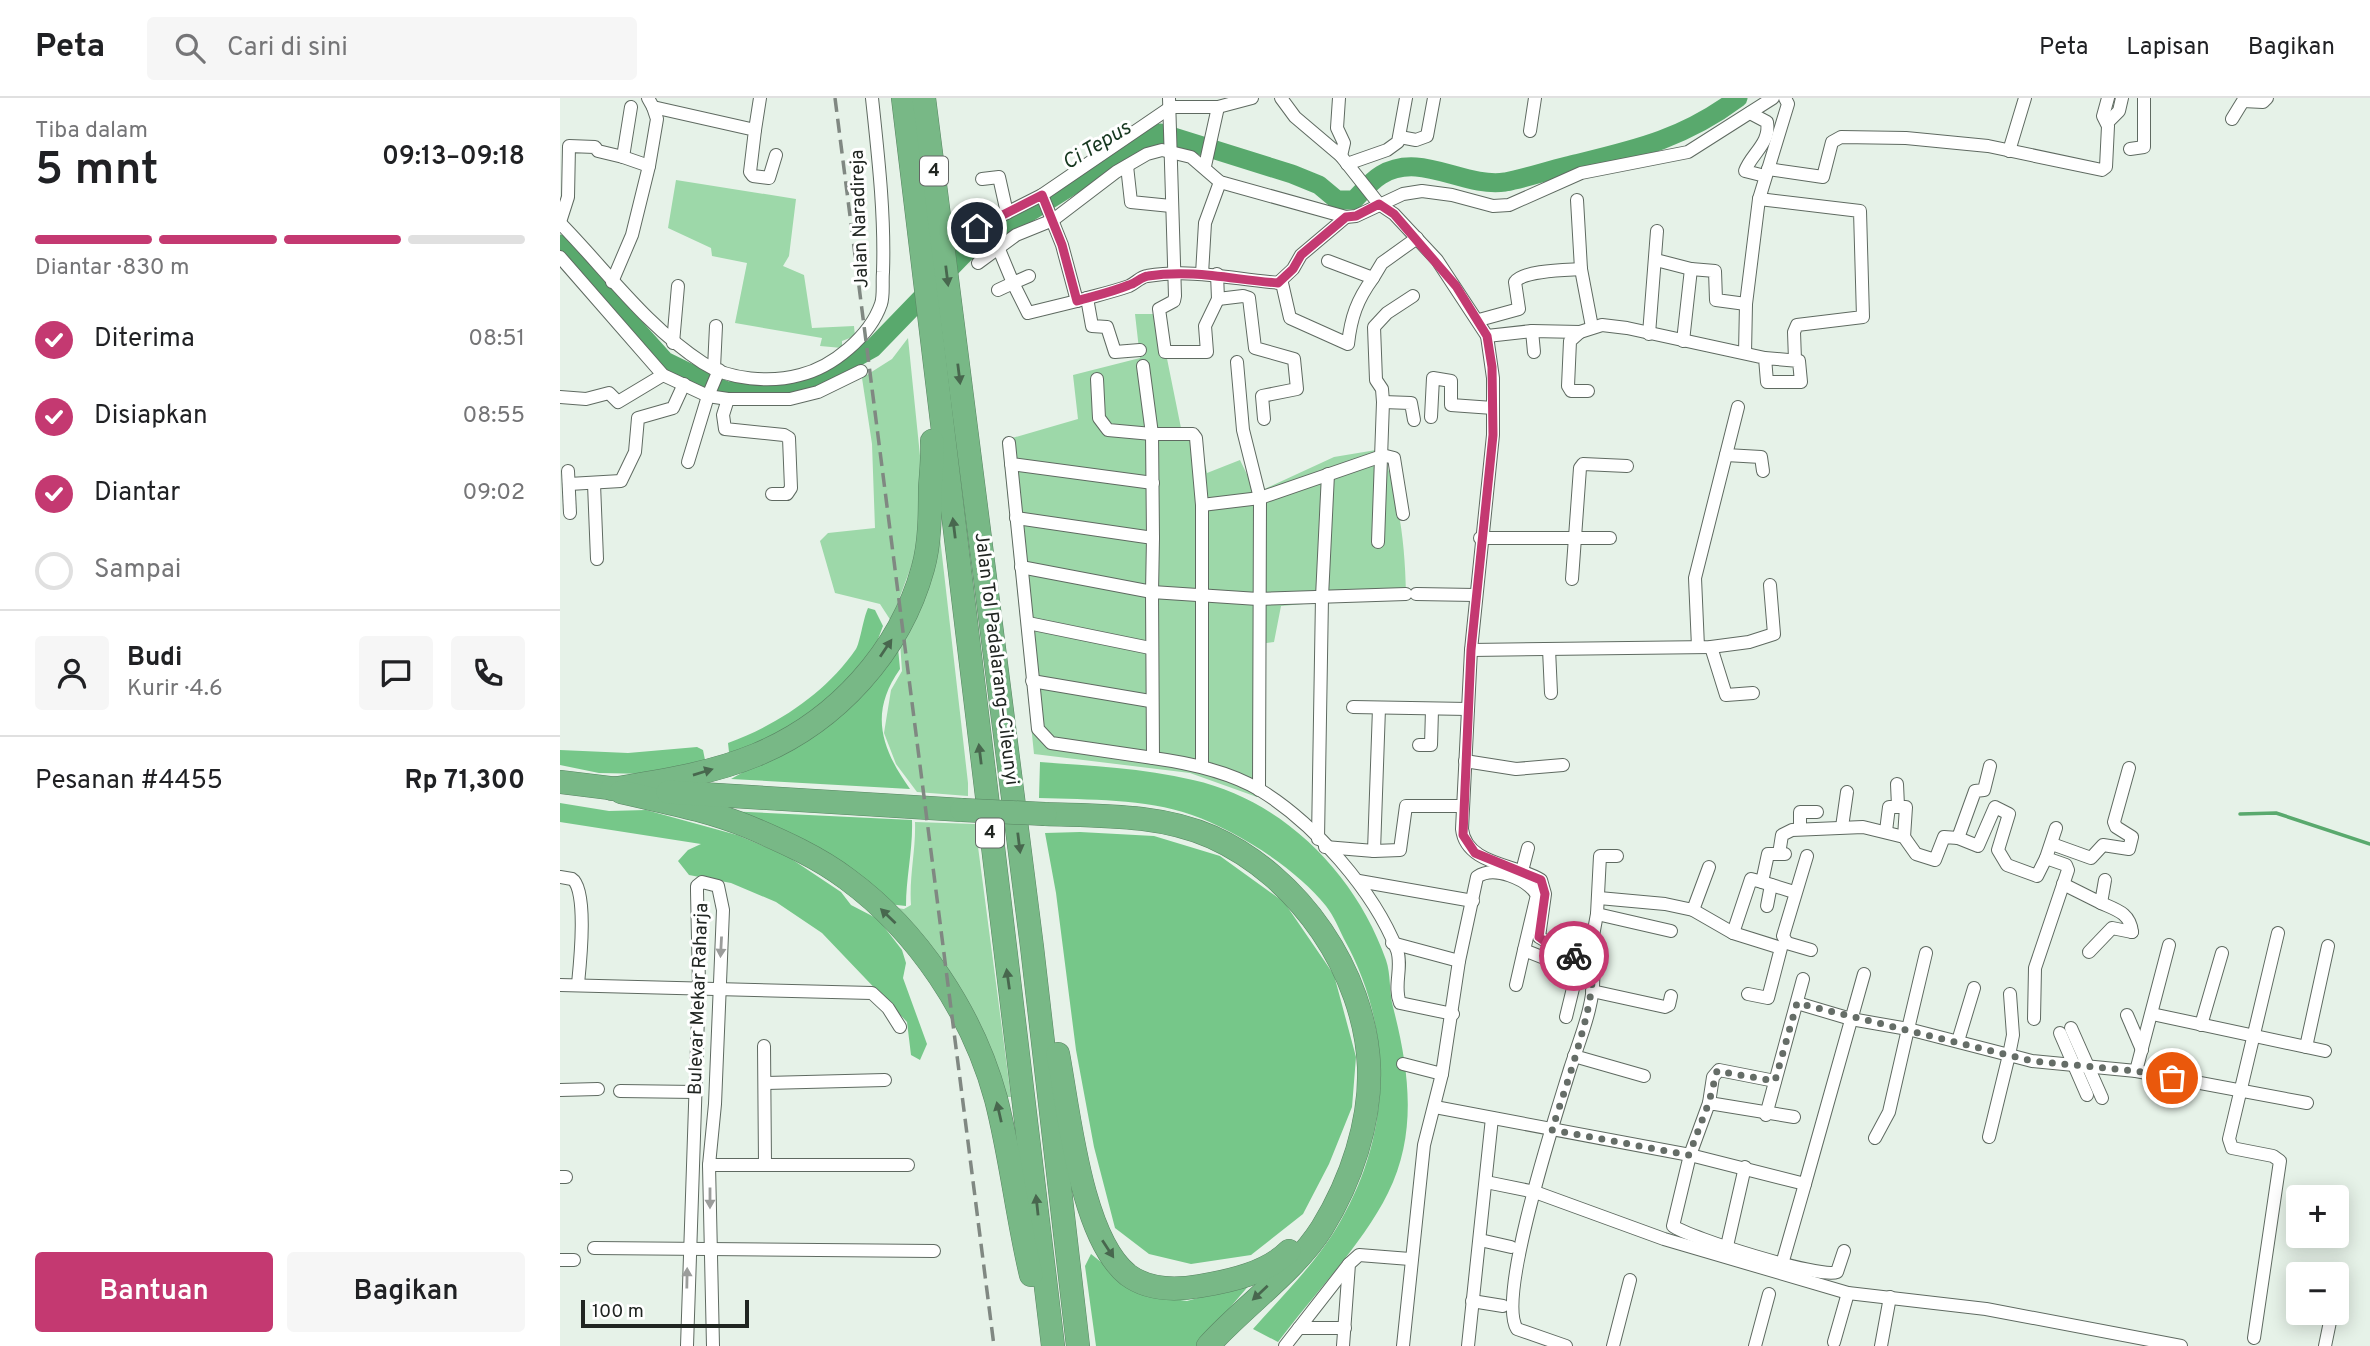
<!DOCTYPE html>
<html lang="id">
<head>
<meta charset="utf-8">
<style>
	:root { --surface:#fff; --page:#f6f6f6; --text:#202124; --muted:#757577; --line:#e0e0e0; --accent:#c43971 }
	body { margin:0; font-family:Overpass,sans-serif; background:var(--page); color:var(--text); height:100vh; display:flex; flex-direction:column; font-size:26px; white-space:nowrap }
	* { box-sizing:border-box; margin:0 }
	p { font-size:23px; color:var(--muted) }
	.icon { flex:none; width:38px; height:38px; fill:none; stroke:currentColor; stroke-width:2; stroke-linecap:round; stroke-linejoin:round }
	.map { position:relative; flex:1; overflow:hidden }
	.side { display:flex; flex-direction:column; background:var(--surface); width:560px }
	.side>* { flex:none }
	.fabs { position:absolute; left:1726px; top:1087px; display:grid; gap:14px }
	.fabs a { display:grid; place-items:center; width:63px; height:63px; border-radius:7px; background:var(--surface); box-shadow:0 4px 18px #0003; font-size:35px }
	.scale { position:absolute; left:21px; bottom:18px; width:168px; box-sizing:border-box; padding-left:7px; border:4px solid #202521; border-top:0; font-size:19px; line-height:24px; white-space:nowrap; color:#202521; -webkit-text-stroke:5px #fff; paint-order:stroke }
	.pin { position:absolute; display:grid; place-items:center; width:60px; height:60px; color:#fff; margin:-30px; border:4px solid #fff; border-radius:50%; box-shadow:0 2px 7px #0007 }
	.courier { position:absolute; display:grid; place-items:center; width:70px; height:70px; margin:-35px; border:5px solid #c43971; border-radius:50%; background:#fff; color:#222; box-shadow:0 2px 9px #0007 }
	.head em { font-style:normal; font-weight:600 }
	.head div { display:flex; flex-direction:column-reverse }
	.head { display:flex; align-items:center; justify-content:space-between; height:119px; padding:0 35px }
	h1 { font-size:46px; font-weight:600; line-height:52px }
	.bar { display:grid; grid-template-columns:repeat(4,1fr); gap:10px 7px; align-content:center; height:84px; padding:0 35px }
	.bar i { height:9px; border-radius:5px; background:var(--line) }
	.bar .selected { background:var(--accent) }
	.bar p { grid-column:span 4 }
	.line { display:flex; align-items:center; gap:18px; padding:0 35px; border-top:2px solid var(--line) }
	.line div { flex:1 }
	.round { display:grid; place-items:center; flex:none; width:74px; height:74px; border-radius:7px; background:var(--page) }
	ol { padding:0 35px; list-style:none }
	li { display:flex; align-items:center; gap:21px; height:77px }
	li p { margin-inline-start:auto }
	li .icon { padding:7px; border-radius:50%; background:var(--accent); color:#fff; stroke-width:4 }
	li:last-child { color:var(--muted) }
	li i { width:38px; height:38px; border:4px solid var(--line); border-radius:50% }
	.cta { display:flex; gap:14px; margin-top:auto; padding:14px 35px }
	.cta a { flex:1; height:80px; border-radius:7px; background:var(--accent); color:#fff; font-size:28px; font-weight:600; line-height:80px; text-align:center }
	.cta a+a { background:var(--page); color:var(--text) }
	header { display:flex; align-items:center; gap:42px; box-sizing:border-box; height:98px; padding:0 35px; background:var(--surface); border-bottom:2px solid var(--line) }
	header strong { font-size:33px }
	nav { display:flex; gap:38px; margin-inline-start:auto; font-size:24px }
	.search { width:490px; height:63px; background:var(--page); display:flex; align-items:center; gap:18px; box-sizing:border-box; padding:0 24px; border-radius:7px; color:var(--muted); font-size:26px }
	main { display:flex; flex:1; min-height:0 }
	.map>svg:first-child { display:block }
	.green { fill:#9dd8a9 }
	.forest { fill:#76c789 }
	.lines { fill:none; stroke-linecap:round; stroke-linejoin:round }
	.stream { stroke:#59a96d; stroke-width:3.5 }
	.river { stroke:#59a96d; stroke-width:19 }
	.minor-casing { stroke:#5f6a61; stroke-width:14 }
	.motorway-casing { stroke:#598563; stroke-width:24 }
	.minor { stroke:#fff; stroke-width:12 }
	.motorway { stroke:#78b886; stroke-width:23 }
	.rail { stroke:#808882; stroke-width:3.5; stroke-dasharray:14 7; stroke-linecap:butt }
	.motorway-bridge-casing { stroke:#598563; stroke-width:24; stroke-linecap:butt }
	.motorway-bridge { stroke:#78b886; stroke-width:23 }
	.oneway { fill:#48674e }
	.oneway2 { fill:#9b9d9b }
	.done { stroke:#656d67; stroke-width:7; stroke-dasharray:0 12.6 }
	.route { stroke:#c43971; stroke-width:9 }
	.labels { text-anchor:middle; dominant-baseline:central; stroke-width:6; stroke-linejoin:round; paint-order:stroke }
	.shield { fill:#fff; stroke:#636664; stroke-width:2 }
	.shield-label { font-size:18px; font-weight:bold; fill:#202521 }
	.street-label { font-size:19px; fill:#202521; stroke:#fff }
	.water-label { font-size:21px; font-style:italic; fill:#16371f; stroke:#fff }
</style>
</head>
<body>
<header>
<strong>Peta</strong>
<div class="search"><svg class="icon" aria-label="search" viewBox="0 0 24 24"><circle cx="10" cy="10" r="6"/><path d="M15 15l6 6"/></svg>Cari di sini</div>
<nav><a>Peta</a><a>Lapisan</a><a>Bagikan</a></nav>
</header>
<main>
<section class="side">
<div class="head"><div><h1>5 mnt</h1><p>Tiba dalam</p></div><em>09:13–09:18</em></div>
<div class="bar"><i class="selected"></i><i class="selected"></i><i class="selected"></i><i></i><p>Diantar · 830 m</p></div>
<ol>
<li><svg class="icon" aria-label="check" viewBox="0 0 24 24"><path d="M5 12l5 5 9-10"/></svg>Diterima<p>08:51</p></li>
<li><svg class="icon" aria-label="check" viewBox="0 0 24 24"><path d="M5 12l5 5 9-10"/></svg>Disiapkan<p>08:55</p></li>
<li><svg class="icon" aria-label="check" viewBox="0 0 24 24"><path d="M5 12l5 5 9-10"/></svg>Diantar<p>09:02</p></li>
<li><i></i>Sampai</li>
</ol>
<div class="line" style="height:126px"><a class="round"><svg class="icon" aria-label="person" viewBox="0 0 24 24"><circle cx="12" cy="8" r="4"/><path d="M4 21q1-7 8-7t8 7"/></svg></a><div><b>Budi</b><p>Kurir · 4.6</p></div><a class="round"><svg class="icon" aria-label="chat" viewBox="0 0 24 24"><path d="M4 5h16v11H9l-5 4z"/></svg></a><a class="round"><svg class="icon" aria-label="phone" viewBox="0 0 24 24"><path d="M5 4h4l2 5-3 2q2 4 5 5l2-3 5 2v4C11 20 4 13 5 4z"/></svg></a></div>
<div class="line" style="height:91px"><div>Pesanan #4455</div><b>Rp 71,300</b></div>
<div class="cta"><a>Bantuan</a><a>Bagikan</a></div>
</section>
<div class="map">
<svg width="1810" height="1248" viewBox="0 0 1810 1248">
	<rect width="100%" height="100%" fill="#e6f2e8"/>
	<g class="green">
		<path d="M116,82L236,101L229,158L223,168L244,177L252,230L294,228L295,238L282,243V250L260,248L262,240L175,225L187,165L152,158L151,150L108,130Z"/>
		<path d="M575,216H598L622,335L638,332L647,375L680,362L696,395L774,359L822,351C839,402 845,442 846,497L721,508L714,544L699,546L697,699L630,675L474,656L442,343L518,321L513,277L580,260Z"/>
		<path d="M348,240L364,397L359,447L331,523L320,506L275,495L260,443L268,435L315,430L312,346L302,280L332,261Z"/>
		<path d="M379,431L408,685V698L357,694L336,666L324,635L331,592L342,573L340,544Z"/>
		<path d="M355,724L415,726L451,999H446L337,810L344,811L351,807C349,778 356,752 355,724Z"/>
	</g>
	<g class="forest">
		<path d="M308,510L315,512L323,528L315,549L261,616L177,658L169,654L168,645C217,627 266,595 296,551C300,545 303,521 308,510Z"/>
		<path d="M338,550L340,571C309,615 321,650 350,691L171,681L231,647Z"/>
		<path d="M137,649L143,652L145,662L90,676L39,675L0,667V652L68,655Z"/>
		<path d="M480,664C531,668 583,670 633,682C723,702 796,776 826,862C831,876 829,894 833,909C849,971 858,1035 828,1095C803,1146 752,1198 718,1244L693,1231C723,1197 758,1163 780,1124C832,1034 834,931 784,841C779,831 774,818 766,808C736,770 677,733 632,717C584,700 529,702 479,700Z"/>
		<path d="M0,705L49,713L86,712L177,737L227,758L281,794L291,807L318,821L342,852L346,865L343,880L367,946L360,962L351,957L347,924L262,835L216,804L171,785L129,777L118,763L128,752L141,746L0,724Z"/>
		<path d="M166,713L352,722C353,752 346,779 346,808L328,806Z"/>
		<path d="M520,734L594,738L660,758L724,804L774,877L796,959L792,1009L769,1066L743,1116L691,1157L631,1166L589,1156L555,1130L534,1049L516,952L496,795L485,735Z"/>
		<path d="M531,1156L581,1196L627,1203L691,1185L637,1248H536L525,1168Z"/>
	</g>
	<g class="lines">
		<path class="stream" d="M1680,716L1716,715L1810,746"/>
		<path class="river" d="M0,146L105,263L166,293L245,288L313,250L406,154L567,53L601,35L732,76L759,87L777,102H794C802,94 811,83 821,77C860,53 903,90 945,84C966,80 986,73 1007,68C1073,52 1122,42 1178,0"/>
		<g class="minor-casing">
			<g id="minor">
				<path d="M88,0L93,9L195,32L190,74L193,78L209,80L216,57"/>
				<path d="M609,0L615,198L614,203L599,211L605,254H647L645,228L658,201"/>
				<path d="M721,0L735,19L781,58L819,106L834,116L877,162L927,238L933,280V337L911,552L902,731C906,767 956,766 981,782L985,796L979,839L1033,871C1036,904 1020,940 1010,971C997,1014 936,1199 957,1231L1006,1248"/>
				<path d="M779,0L777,30L784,45L781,58"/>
				<path d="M1190,15L1207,24C1211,45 1191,56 1185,73L1205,78"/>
				<path d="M1672,21L1683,3L1703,4L1707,0"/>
				<path d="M1547,25L1559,13L1562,0"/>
				<path d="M195,32L200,0"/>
				<path d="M970,33L975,0"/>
				<path d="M840,39L856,42L867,38L874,0"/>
				<path d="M1570,51L1584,49V0"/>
				<path d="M1449,53L1465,0"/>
				<path d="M787,66L827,52L838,44L846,0"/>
				<path d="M89,68L97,21L93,9"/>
				<path d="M567,68L571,104L611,108"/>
				<path d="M645,68L658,9"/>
				<path d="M1208,71L1263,79L1272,44L1281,39L1346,40L1428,48L1542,72L1546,69L1548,28L1543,18L1548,0"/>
				<path d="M422,81L439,79L447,115"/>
				<path d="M482,97L502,147L517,203C534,198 552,194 569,188C576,185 580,179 587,178C634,170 676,182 722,185L730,220L788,246C791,219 797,202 813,180L768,163"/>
				<path d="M1199,101L1300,113L1303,219L1237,227L1234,234L1235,262"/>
				<path d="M1017,102L1021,171L1032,229"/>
				<path d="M0,124L8,99L9,48L35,49L38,53L63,59"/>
				<path d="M0,125C47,173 86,228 143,265C169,282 211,285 240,277C273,269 310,238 321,206C324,197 322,184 323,174C325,116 318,57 312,0"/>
				<path d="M417,130L482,97L611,9H658L692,0"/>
				<path d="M438,149L453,185L469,178"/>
				<path d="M0,159L103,277L148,298L168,301H230L258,294L301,273"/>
				<path d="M1096,162L1131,171L1123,243"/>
				<path d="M418,165L456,137L493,122L556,74L587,56L602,52L631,59L660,84L786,119L796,118L843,96L862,93L892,97L933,108L949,107L1021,75L1128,54L1213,0"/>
				<path d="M1131,171L1155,173L1156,202L1186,206"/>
				<path d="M642,176L645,125L660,84"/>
				<path d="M657,176L658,201L683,198L689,200L695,250L734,261L737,291L702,298L704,321"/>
				<path d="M813,180L822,165L857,140"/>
				<path d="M52,184L72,137L89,68L63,59L71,9"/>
				<path d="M718,185L733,171L741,157L786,119"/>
				<path d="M438,192L453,185L468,215L517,203"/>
				<path d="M527,200L532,228L547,229L555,254L580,252"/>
				<path d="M919,222L959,211L955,184C964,172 1005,172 1021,171"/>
				<path d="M972,233L974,254"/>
				<path d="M1020,234L1010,243L1008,288L1011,293H1028"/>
				<path d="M1089,236L1097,133"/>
				<path d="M927,238L972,233L1020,234L1042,227L1067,230L1205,260L1239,263L1241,284H1207L1205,260"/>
				<path d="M113,245L118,188"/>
				<path d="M1185,255L1186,206L1199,101L1228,6L1225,0"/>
				<path d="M677,264L683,332L700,400L699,692"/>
				<path d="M583,268L592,336L593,440"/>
				<path d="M154,270L156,228"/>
				<path d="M537,281L539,320L548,332L592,336H633L636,340L642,407V669"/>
				<path d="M0,299L26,301L49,295L58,304L103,277"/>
				<path d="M168,301L163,317L165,331L224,337L229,340L231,390L227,396H212"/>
				<path d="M823,304L851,305L854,322"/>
				<path d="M871,319L873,280L891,283V307L933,310"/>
				<path d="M449,345L478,631L491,645L593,660"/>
				<path d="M822,357L834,360L843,416"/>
				<path d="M1166,357L1201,359L1203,373"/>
				<path d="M128,364L148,298L159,272"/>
				<path d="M451,366L593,385"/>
				<path d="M8,373L10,415"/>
				<path d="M9,386L61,383L75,354L78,320L113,310L124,286"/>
				<path d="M34,386L37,461"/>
				<path d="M642,407L700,400L819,359"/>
				<path d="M456,420L593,440L592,494L461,469"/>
				<path d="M920,440H1050"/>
				<path d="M818,444L823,304L822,291L816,282L814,229L827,215L853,198"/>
				<path d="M1012,481L1020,370L1023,366L1067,368"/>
				<path d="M846,496L698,501L592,494L593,660C629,665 668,673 700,692C754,725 814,793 837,852C843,869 833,888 840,905L893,916"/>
				<path d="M856,496L915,497"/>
				<path d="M468,525L590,550"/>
				<path d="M1138,549L1135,480L1178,309"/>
				<path d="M1151,549L1166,597L1193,595"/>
				<path d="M989,551L991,595"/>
				<path d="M911,552L1151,549L1189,544L1214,536L1210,487"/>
				<path d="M472,583L590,603"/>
				<path d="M793,609L908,611"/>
				<path d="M859,647H871L872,612"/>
				<path d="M905,663L956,671L1003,667"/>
				<path d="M1337,686L1338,708"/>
				<path d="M1282,729L1287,694"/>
				<path d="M1240,730V714H1257"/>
				<path d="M1326,733L1329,709H1346L1344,739"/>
				<path d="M1398,740L1418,748L1435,709L1449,716L1438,752L1447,767L1477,778L1486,760"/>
				<path d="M758,741L762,499L768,376"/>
				<path d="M1492,746L1531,760L1543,747L1569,751L1572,739L1556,729L1554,724L1569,670"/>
				<path d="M765,749L814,753L819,610"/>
				<path d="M814,753L840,752L846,708H903"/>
				<path d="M1219,756L1222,737L1232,732L1303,729L1344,739L1356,756L1375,762L1384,739L1398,740L1415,693L1424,692L1430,668"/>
				<path d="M1247,758L1223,838L1227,845L1251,852"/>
				<path d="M962,773L968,750"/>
				<path d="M0,779L12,781C28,791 20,866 18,886"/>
				<path d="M799,783L913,803"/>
				<path d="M1202,784L1234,794"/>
				<path d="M1503,786L1541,805L1545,782"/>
				<path d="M1039,800L1105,806L1133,812L1173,835L1221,850L1208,900L1188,896"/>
				<path d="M1541,805C1557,812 1570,815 1572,834"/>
				<path d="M1207,808L1211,787"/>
				<path d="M1133,812L1149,769"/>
				<path d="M1037,816L1111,833"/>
				<path d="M1173,835L1191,781L1202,784L1208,756H1225"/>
				<path d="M832,845L899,863"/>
				<path d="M1529,854L1552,830L1572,834"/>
				<path d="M1366,855L1348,931L1449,957L1453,937L1450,896"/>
				<path d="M1028,865L1037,816L1040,758H1057"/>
				<path d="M0,887L312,895L328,910L340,929"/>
				<path d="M956,887L964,852"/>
				<path d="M1032,893L1105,909L1109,907L1111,898"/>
				<path d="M1237,905L1291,921L1348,931L1329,1014L1315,1040"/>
				<path d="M1592,916L1765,953"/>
				<path d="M1567,917L1582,952"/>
				<path d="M1474,921L1475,870L1508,772L1506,767L1486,760L1496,730"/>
				<path d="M1641,927L1662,855"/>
				<path d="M1511,930L1542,1000"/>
				<path d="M1500,935L1527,997"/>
				<path d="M1398,943L1414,890"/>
				<path d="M204,948L205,1066"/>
				<path d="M1746,949L1768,848"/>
				<path d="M1014,958L1084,978"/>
				<path d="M843,966L882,976"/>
				<path d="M1576,973L1609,847"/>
				<path d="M206,985L325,982"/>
				<path d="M0,992L38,991"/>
				<path d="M60,993L136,994"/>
				<path d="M1149,1005L1153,979L1159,972L1215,983"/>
				<path d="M875,1009L1130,1057L1245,1086L1304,876"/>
				<path d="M1206,1017L1243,881"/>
				<path d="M1234,1019L1149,1005L1130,1057L1113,1128C1130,1140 1260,1181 1277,1174L1284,1153"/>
				<path d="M1429,1039L1449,957L1472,963L1576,973L1747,1005"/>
				<path d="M149,1067H348"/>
				<path d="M0,1079H6"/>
				<path d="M926,1084L975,1094L1104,1141L1288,1195L1426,1211L1621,1248"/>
				<path d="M920,1142L951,1149"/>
				<path d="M1167,1148L1185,1069"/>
				<path d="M34,1150L374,1153"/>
				<path d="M0,1162H14"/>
				<path d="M1222,1166L1245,1086"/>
				<path d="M1776,1192L1777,1188"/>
				<path d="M912,1203L943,1208"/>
				<path d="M739,1230H785"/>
				<path d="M1694,1240L1720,1063L1713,1058L1672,1050L1669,1041L1718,835"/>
				<path d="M1274,1244L1288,1195"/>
				<path d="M127,1248L139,888L137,793V788L142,784L158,788L163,812L155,1006L149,1067L153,1248"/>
				<path d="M725,1248L789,1166"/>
				<path d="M783,1248L789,1166L799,1157L850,1161"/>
				<path d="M843,1248L864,1047L882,976L899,863L917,779C934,767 967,781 977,797L964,852L1012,871L1016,878L1006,919"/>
				<path d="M908,1248L932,1020"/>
				<path d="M1053,1248L1070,1182"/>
				<path d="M1195,1248L1209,1196"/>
				<path d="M1321,1248L1330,1199"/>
				<path d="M1765,1248L1772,1214"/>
			</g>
		</g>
		<g class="motorway-casing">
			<g id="motorway">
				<path d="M343,0L493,1248"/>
				<path d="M364,0L472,849L518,1248"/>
				<path d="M0,684L66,692"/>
				<path d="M52,691C100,683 150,676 196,657C276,624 340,554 363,470C370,445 370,416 370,391C371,375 373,359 372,343"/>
				<path d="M61,694C104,704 148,712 189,729C222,743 258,759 287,781C358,833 413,916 436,1001C451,1059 457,1119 471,1177"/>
				<path d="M108,694L402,712"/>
				<path d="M485,716C541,718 600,716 652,739C739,778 805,874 809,969C811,1024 791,1083 762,1130C735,1173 683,1209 648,1248"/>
				<path d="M498,956C509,1014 521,1140 568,1177C588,1192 617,1192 640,1188C670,1183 707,1175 729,1153"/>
			</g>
		</g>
		<use href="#minor" class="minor"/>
		<use href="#motorway" class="motorway"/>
		<path class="rail" d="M275,0L434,1248"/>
		<g class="motorway-bridge-casing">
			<path id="motorway-bridge" d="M402,712L485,716"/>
		</g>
		<use href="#motorway-bridge" class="motorway-bridge"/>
	</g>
	<defs><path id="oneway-solid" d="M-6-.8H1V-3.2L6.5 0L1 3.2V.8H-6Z" transform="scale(1.75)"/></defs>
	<g class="oneway">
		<use href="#oneway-solid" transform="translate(387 178) rotate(83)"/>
		<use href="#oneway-solid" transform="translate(399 276) rotate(83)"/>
		<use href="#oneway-solid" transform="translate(394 430) rotate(-97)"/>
		<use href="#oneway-solid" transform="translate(326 550) rotate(-56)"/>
		<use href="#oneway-solid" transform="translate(420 656) rotate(-97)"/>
		<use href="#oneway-solid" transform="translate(143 674) rotate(-17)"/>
		<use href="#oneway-solid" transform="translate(459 745) rotate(83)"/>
		<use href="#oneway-solid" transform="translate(328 818) rotate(-136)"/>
		<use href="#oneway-solid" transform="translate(448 881) rotate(-98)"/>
		<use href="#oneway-solid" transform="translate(439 1014) rotate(-103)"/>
		<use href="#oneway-solid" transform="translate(477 1107) rotate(-96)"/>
		<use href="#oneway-solid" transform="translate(548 1151) rotate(57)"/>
		<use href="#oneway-solid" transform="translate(700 1195) rotate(137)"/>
	</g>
	<g class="oneway2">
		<use href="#oneway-solid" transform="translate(161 849) rotate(93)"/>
		<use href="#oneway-solid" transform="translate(150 1100) rotate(90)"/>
		<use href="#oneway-solid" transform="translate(127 1180) rotate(-89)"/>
	</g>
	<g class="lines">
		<path class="done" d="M1014,858L1030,868C1042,889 1000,1005 992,1032L1129,1057L1149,1004L1157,973L1215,983L1237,905L1472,963L1576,973L1612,980"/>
		<path class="route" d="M417,130L482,97L502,147L517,203C534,198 552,194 569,187C577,185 580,179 588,178C633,171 674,182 718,185L733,171L741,157L786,119L796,118L819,106L834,116L896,188L927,238L932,269L933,337L911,552L903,737L915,755L981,782L985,796L979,839L999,854L1014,858"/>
	</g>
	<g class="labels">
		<g class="shield">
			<rect x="360" y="58.5" width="28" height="29" rx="5"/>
			<rect x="416" y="720.5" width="28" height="29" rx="5"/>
		</g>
		<g class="shield-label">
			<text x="374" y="73">4</text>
			<text x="430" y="735">4</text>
		</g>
		<g class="street-label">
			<text transform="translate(300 121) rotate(-92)">Jalan Naradireja</text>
			<text transform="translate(436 561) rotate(83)">Jalan Tol Padalarang–Cileunyi</text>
			<text transform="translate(139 901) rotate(-88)">Bulevar Mekar Raharja</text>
		</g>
		<g class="water-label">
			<text transform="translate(537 48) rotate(-31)">Ci Tepus</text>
		</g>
	</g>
</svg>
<div class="fabs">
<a>+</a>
<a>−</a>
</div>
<div class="scale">100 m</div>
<div class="pin" style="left:1612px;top:980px;background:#ea580c"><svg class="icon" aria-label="bag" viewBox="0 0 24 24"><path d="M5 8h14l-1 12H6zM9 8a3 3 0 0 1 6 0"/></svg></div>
<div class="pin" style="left:417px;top:130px;background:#1f2937"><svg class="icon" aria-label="home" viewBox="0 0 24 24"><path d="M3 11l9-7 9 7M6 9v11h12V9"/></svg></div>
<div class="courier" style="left:1014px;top:858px"><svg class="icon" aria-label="bike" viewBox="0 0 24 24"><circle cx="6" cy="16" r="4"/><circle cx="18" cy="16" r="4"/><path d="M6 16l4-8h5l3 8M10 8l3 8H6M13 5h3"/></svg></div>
</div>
</main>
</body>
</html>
